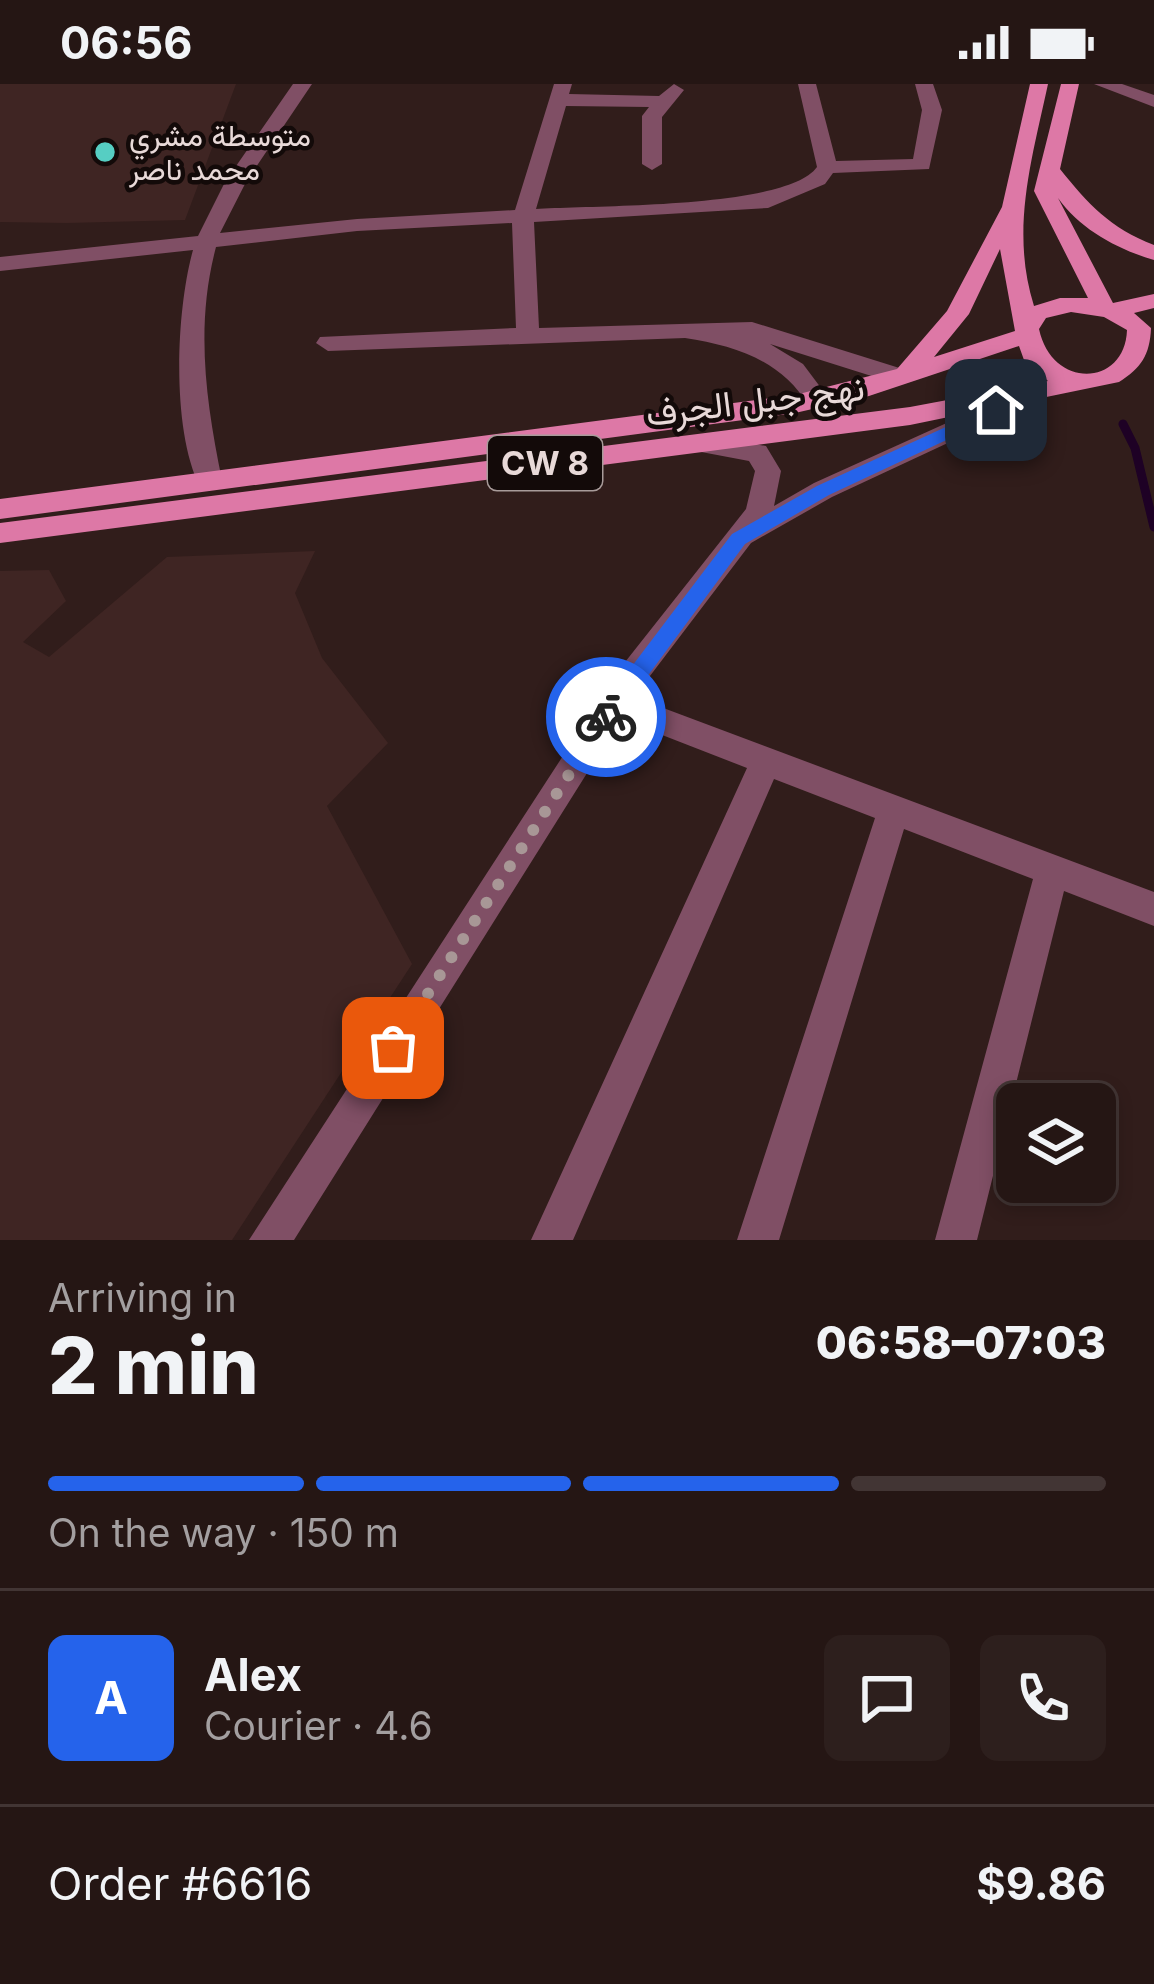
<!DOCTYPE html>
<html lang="en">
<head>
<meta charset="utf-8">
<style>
	:root { --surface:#251614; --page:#2d1f1d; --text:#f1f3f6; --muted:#a39fa0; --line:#423534; --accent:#2563eb }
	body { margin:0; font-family:Inter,Vazirmatn,sans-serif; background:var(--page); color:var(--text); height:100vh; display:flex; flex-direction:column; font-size:45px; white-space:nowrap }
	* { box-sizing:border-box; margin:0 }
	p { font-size:39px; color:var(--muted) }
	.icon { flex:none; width:66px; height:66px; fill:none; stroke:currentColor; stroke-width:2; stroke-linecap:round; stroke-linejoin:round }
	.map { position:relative; height:1156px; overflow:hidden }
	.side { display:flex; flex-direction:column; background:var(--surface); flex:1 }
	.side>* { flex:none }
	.fabs { position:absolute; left:996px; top:999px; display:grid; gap:24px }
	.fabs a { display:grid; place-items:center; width:120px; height:120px; border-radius:18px; background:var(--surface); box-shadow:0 6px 18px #0003,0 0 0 3px var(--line); font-size:60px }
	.pin { position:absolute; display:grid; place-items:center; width:102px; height:102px; color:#fff; margin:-51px; border-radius:24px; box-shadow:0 6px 18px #0006 }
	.courier { position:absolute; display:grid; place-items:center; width:120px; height:120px; margin:-60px; border:9px solid #2563eb; border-radius:50%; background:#fff; color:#222; box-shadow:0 3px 15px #0007 }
	.head em { font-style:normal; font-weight:800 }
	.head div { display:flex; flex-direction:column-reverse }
	.head { display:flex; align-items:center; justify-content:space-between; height:204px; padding:0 48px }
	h1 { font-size:78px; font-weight:800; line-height:90px }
	.bar { display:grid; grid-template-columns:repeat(4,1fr); gap:18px 12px; align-content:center; height:144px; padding:0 48px }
	.bar i { height:15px; border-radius:9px; background:var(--line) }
	.bar .on { background:var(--accent) }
	.bar p { grid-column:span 4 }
	.line { display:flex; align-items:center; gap:30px; padding:0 48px; border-top:3px solid var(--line) }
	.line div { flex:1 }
	.round { display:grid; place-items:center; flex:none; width:126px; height:126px; border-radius:18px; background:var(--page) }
	.status { display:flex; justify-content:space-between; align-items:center; height:84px; padding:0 60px; background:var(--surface); direction:ltr }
	.status svg { height:33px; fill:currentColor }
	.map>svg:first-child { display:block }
	.built { fill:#3f2523 }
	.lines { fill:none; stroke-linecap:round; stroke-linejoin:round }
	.stream { stroke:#1e0125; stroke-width:9 }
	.minor { fill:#804f65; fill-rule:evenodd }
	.major { fill:#dd78a6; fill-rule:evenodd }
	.route { fill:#2563eb }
	.done { stroke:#a89796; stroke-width:12; stroke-dasharray:0 21.6 }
	.poi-dot { fill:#56cec3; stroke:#130a09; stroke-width:4.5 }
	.labels { text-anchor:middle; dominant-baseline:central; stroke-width:9; stroke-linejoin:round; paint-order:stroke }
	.far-poi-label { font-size:30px; fill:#e8d9d8; stroke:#130a09; text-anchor:start }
	.shield { fill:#130a09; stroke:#a89b9a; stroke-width:3 }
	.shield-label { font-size:33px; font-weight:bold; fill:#e8d9d8 }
	.street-label { font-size:36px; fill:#e8d9d8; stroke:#130a09 }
</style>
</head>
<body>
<div class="status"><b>06:56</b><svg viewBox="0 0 49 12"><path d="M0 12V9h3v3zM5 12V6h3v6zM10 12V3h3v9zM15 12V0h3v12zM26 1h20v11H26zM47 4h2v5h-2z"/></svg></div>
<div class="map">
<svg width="1154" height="1156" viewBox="0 0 1154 1156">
	<rect width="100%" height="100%" fill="#311d1b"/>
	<g class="built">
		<path d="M0,0H236L185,136L67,139L0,138Z"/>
		<path d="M315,467L295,509L322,574L388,659L327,722L412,880L232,1156H0V487L49,486L66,517L23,558L49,573L167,473Z"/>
	</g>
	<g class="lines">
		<path class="stream" d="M1123,340L1135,364L1154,443"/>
		<g class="minor">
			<path d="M293,0H312L246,98L220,149L357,135L515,126L554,0H572L569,10L659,12L674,0L684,6L662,33V80L652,86L642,80V32L649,23L566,22L536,125C592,121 787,125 817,83L798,0H816L836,77L913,75L922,26L915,0H933L942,26L929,85L833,89L825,100L768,124L534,138L539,244L752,238L909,287L912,293L900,301L770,260L803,280L830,316L818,325L809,322C781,276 736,262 685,254L328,267L316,259L320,253L516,244L512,139L357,147L216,163C195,242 206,318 222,396L218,403H200C171,345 176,227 193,166L0,187V173L198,152L225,98Z"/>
			<path d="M1094,0H1122L1154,11V23Z"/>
			<path d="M1033,300L1045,309L1042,315L832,413L751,459L634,613L1154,808V842L1064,807L977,1156H935L1033,795L904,745L779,1156H737L875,734L774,695L573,1156H531L747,684L621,635L294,1156H249L618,587L746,425L755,387L749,377L696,367L692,360L696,353L705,351L766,362L781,387L774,422L814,399Z"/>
		</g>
		<path class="major" d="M1030,0H1048C1032,75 1010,146 1034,222L1060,214H1088L1034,107L1061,0H1079L1060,85C1088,120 1110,144 1154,161V176C1117,165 1081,146 1058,114L1113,219L1154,210V224L1134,229L1151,244C1150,271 1141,284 1119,298L910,341L0,459V439L910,323L1048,297L1024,276L1019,262L869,312L795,329L0,435V415L795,311L897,285L947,227L1002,123ZM1000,165L1015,247L934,273L969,230ZM1071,228L1104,233L1127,246C1125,303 1052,306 1039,245L1046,234Z"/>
	</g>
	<path class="route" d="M996,320L1002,321V330L829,411L745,460L613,639H598V627L732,450L817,402Z"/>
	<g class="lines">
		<path class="done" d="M393,964L606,633"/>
	</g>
	<circle class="poi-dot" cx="105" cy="68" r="12"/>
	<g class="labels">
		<g class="far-poi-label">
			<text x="129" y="51">متوسطة مشري<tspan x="129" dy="34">محمد ناصر</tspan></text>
		</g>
		<rect class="shield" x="488" y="352" width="114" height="54" rx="9"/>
		<g class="shield-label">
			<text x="545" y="379">CW 8</text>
		</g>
		<g class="street-label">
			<text transform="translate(755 316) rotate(-7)">نهج جبل الجرف</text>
		</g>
	</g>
</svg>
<div class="fabs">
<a><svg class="icon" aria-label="layers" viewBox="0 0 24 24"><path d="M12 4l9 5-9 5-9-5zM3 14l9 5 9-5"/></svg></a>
</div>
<div class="pin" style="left:393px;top:964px;background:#ea580c"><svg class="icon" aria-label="bag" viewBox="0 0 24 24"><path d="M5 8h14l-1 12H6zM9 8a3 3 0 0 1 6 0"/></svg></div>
<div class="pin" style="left:996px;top:326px;background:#1f2937"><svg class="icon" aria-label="home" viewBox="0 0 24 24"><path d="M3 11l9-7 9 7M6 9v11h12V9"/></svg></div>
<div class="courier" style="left:606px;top:633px"><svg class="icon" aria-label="bike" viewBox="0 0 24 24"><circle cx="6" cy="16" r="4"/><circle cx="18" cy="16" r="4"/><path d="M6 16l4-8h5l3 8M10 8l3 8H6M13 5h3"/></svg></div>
</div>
<section class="side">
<div class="head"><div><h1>2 min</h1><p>Arriving in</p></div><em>06:58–07:03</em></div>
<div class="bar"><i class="on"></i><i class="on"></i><i class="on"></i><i></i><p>On the way · 150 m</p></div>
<div class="line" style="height:216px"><b class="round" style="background:var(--accent);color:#fff">A</b><div><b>Alex</b><p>Courier · 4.6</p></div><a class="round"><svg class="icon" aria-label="chat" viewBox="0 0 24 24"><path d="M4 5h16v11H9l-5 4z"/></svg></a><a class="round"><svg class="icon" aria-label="phone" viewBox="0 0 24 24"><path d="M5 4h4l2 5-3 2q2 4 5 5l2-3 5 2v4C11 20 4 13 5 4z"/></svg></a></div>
<div class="line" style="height:156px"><div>Order #6616</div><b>$9.86</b></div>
</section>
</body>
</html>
